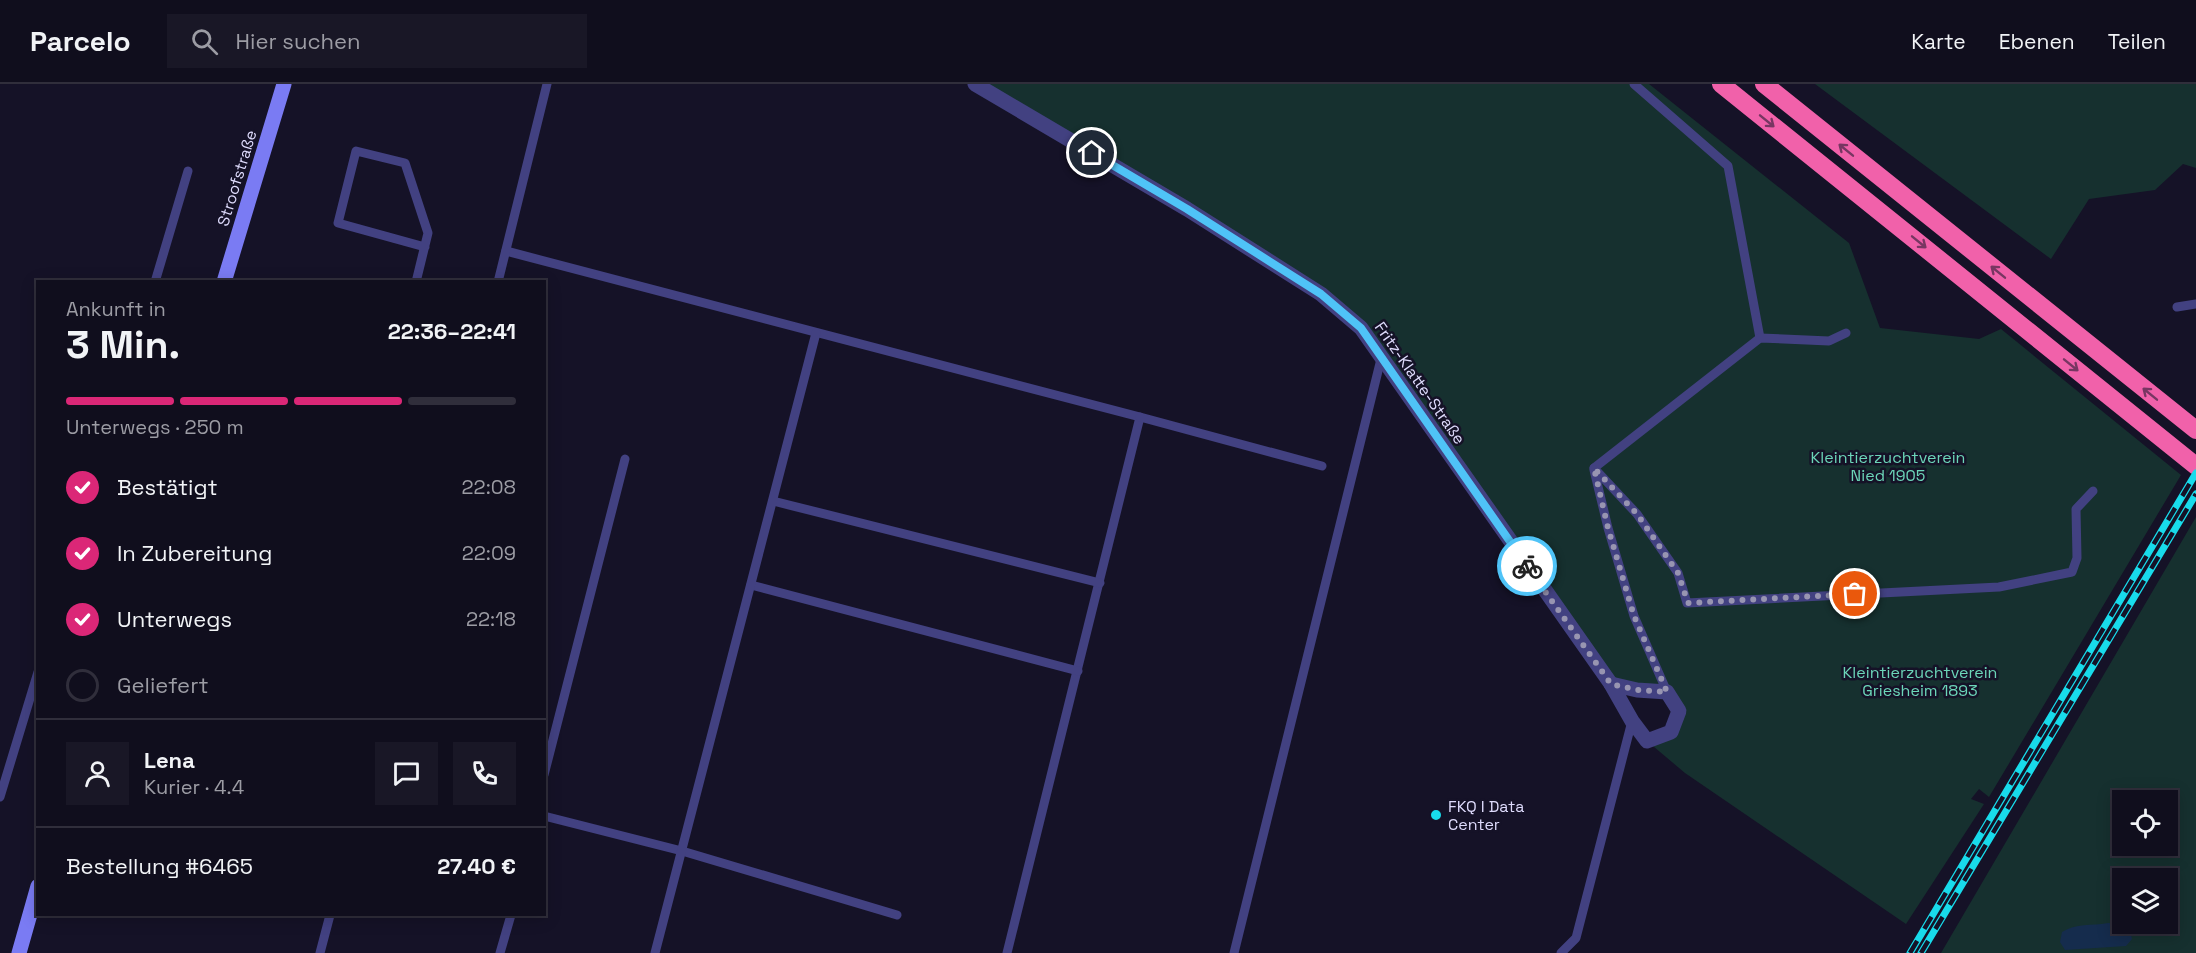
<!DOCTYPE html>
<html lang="de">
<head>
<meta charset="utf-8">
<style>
	:root { --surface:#100e1d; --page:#191726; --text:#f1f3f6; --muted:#9c9ca4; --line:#302e3b; --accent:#db2777 }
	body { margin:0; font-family:"Space Grotesk",sans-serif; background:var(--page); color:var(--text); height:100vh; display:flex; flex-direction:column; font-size:22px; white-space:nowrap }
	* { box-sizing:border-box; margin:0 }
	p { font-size:20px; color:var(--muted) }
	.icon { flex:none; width:33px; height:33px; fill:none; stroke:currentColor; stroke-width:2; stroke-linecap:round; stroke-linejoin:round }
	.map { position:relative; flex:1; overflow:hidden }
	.details { position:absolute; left:36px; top:196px; width:510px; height:636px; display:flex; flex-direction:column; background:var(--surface); border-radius:0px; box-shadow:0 3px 15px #0003,0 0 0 2px var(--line) }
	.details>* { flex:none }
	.controls { position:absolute; left:2112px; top:706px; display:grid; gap:12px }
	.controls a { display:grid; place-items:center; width:66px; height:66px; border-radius:0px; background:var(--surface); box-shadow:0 3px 15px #0003,0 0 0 2px var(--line); font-size:30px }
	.pin { position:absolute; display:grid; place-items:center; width:51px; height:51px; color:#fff; margin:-26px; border:3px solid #fff; border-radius:50%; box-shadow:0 2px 6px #0007 }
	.courier { position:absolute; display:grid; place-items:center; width:60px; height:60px; margin:-30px; border:4px solid #4fc3f7; border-radius:50%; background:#fff; color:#222; box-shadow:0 2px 8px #0007 }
	.headline em { font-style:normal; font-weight:700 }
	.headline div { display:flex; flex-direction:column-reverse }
	.headline { display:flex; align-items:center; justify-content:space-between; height:102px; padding:0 30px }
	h1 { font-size:39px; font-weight:700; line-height:45px }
	.bar { display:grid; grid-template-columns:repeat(4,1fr); gap:9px 6px; align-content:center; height:72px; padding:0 30px }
	.bar i { height:8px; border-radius:4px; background:var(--line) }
	.bar .active { background:var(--accent) }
	.bar p { grid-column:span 4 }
	.line { display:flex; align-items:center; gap:15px; padding:0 30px; border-top:2px solid var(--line) }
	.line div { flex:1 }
	.round { display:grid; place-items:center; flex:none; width:63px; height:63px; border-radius:0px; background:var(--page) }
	ol { padding:0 30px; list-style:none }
	li { display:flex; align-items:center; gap:18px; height:66px }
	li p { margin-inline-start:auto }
	li .icon { padding:6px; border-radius:50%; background:var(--accent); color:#fff; stroke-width:4 }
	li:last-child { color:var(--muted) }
	li i { width:33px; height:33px; border:3px solid var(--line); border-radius:50% }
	header { display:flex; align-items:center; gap:36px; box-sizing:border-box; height:84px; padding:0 30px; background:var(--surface); border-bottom:2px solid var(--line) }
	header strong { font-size:28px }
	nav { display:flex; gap:33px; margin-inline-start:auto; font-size:21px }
	.search { width:420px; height:54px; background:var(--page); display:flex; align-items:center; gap:15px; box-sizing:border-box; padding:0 21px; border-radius:0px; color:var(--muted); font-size:22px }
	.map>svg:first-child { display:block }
	.green { fill:#16302f; fill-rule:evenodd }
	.water { fill:#152c4d }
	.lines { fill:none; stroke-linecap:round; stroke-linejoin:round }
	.lane { stroke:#424181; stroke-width:9 }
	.street { stroke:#424181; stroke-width:15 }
	.secondary { stroke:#7a7bf3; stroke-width:15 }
	.highway { stroke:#f161aa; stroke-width:18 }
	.rail-casing { stroke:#18dbeb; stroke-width:7 }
	.rail { stroke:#151227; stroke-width:4.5; stroke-dasharray:14; stroke-linecap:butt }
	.oneway { stroke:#783662 }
	.done { stroke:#9895b1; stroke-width:6; stroke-dasharray:0 10.8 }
	.route { stroke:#4fc3f7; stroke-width:8 }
	.poi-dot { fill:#18dbeb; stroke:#151227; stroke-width:2 }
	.labels { text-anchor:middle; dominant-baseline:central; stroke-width:5; stroke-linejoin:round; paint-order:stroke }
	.street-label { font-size:16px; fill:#dedbfc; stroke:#151227 }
	.park-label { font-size:16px; fill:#6cd6b9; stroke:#151227 }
	.poi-label { font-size:16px; fill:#dedbfc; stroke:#151227; text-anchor:start }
</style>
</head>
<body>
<header>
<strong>Parcelo</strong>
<div class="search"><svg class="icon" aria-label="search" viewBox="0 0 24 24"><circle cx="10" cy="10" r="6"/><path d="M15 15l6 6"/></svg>Hier suchen</div>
<nav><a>Karte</a><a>Ebenen</a><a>Teilen</a></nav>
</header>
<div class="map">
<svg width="2196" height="869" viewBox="0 0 2196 869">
	<rect width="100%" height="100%" fill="#151227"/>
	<g class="green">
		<path d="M975,0H1649L1849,159L1880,244L1979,255L2001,245L2181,391L1989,713L1979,705L1971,715L1984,720L1906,840L1685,689L1647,657L1671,648L1679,627L1667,608L1611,600L1381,275L1321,210Z"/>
		<path d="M1815,0H2196V84L2183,80L2155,106L2089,115L2051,175Z"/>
		<path d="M2196,433V869H1941ZM2122,717H2168V762H2122ZM2122,795H2168V840H2122Z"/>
	</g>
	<path class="water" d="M2108,839L2119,840L2130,847L2132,855L2126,862L2065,866L2060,858L2062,848C2076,839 2091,842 2108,839Z"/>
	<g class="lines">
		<g class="lane">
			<path d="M1634,0L1728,82L1760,254"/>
			<path d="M506,167L1140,333L1007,869"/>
			<path d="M155,198L188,87"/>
			<path d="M416,198L428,149L405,79L356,67L338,139L425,163"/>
			<path d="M498,198L547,0"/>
			<path d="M2177,223L2196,220"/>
			<path d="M1140,333L1322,382"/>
			<path d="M1594,384L1637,430L1678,489L1687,519L1999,503L2072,488L2077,474L2076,425L2093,407"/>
			<path d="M1594,384L1760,254L1829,257L1846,249"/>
			<path d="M1594,386L1608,444L1634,532L1667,608"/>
			<path d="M773,417L1100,499"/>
			<path d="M751,501L1078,587"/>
			<path d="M544,691L625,375"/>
			<path d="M0,713L38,588"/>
			<path d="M544,732L682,767L897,831"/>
			<path d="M320,869L330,831"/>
			<path d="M500,869L511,831"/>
			<path d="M655,869L816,249"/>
			<path d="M1234,869L1381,275"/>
			<path d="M1561,869L1576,854L1632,637"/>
		</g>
		<g class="street">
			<path d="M975,0L1187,125L1321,210L1361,244L1611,600"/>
			<path d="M1611,600L1637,606L1667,608L1679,627L1671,648L1647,657L1632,637Z"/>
		</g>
		<g class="secondary">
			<path d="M224,198L284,0"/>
			<path d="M19,869L38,802"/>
		</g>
		<g class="highway">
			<path d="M1721,0L2196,382"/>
			<path d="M1764,0L2196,346"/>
		</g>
		<g class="rail-casing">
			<g id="rail">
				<path d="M1910,869L2196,389"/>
				<path d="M1921,869L2196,410"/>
			</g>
		</g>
		<use href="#rail" class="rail"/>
	</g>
	<defs><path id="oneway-shaft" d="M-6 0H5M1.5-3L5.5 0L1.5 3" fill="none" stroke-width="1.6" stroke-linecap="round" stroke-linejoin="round" transform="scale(1.5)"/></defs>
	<g class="oneway">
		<use href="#oneway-shaft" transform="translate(1767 37) rotate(39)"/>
		<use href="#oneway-shaft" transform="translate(1846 66) rotate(-141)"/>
		<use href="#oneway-shaft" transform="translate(1919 158) rotate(39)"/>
		<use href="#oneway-shaft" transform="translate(1998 188) rotate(-141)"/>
		<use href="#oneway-shaft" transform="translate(2071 281) rotate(39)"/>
		<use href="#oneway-shaft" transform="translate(2150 310) rotate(-141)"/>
	</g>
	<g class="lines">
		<path class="done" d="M1527,482L1611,600L1637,606L1667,608L1634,532L1608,444L1594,384L1637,430L1678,489L1688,519L1855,510"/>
		<path class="route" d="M1092,69L1187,125L1321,210L1361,244L1527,482"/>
	</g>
	<circle class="poi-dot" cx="1436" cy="731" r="6"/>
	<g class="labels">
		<g class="street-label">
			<text transform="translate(237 94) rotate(-73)">Stroofstraße</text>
			<text transform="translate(1420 299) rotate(55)">Fritz-Klatte-Straße</text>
		</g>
		<g class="park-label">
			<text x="1888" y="373">Kleintierzuchtverein<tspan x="1888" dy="18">Nied 1905</tspan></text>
			<text x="1920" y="588">Kleintierzuchtverein<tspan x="1920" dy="18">Griesheim 1893</tspan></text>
		</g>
		<g class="poi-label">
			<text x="1448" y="722">FKQ I Data<tspan x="1448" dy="18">Center</tspan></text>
		</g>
	</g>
</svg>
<div class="controls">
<a><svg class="icon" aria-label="locate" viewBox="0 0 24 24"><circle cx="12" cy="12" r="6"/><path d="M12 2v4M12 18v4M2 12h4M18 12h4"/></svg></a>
<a><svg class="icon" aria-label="layers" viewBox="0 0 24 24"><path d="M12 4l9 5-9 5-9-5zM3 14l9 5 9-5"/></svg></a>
</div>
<div class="pin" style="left:1855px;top:510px;background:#ea580c"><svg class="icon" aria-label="bag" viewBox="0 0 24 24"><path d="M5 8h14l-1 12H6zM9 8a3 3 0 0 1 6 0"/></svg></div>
<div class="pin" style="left:1092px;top:69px;background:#1f2937"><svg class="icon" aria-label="home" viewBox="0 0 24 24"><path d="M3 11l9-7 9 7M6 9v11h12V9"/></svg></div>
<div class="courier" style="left:1527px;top:482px"><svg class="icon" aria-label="bike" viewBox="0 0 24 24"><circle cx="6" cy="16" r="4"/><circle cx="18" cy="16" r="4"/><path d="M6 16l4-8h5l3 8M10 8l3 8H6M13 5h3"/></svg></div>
<section class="details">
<div class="headline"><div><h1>3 Min.</h1><p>Ankunft in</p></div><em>22:36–22:41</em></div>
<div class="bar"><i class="active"></i><i class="active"></i><i class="active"></i><i></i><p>Unterwegs · 250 m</p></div>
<ol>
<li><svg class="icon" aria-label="check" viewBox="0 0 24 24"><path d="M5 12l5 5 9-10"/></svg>Bestätigt<p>22:08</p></li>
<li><svg class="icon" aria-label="check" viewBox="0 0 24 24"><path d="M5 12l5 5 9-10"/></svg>In Zubereitung<p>22:09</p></li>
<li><svg class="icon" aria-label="check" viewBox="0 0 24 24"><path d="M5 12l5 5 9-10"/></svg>Unterwegs<p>22:18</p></li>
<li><i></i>Geliefert</li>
</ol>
<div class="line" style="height:108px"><a class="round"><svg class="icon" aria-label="person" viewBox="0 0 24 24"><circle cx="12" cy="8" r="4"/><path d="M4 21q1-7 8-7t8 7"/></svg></a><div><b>Lena</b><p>Kurier · 4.4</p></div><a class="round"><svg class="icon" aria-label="chat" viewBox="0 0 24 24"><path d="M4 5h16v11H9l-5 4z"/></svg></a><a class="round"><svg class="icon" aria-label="phone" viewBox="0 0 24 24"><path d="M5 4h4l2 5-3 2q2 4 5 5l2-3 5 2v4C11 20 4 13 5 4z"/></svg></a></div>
<div class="line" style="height:78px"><div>Bestellung #6465</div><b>27.40 €</b></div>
</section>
</div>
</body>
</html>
